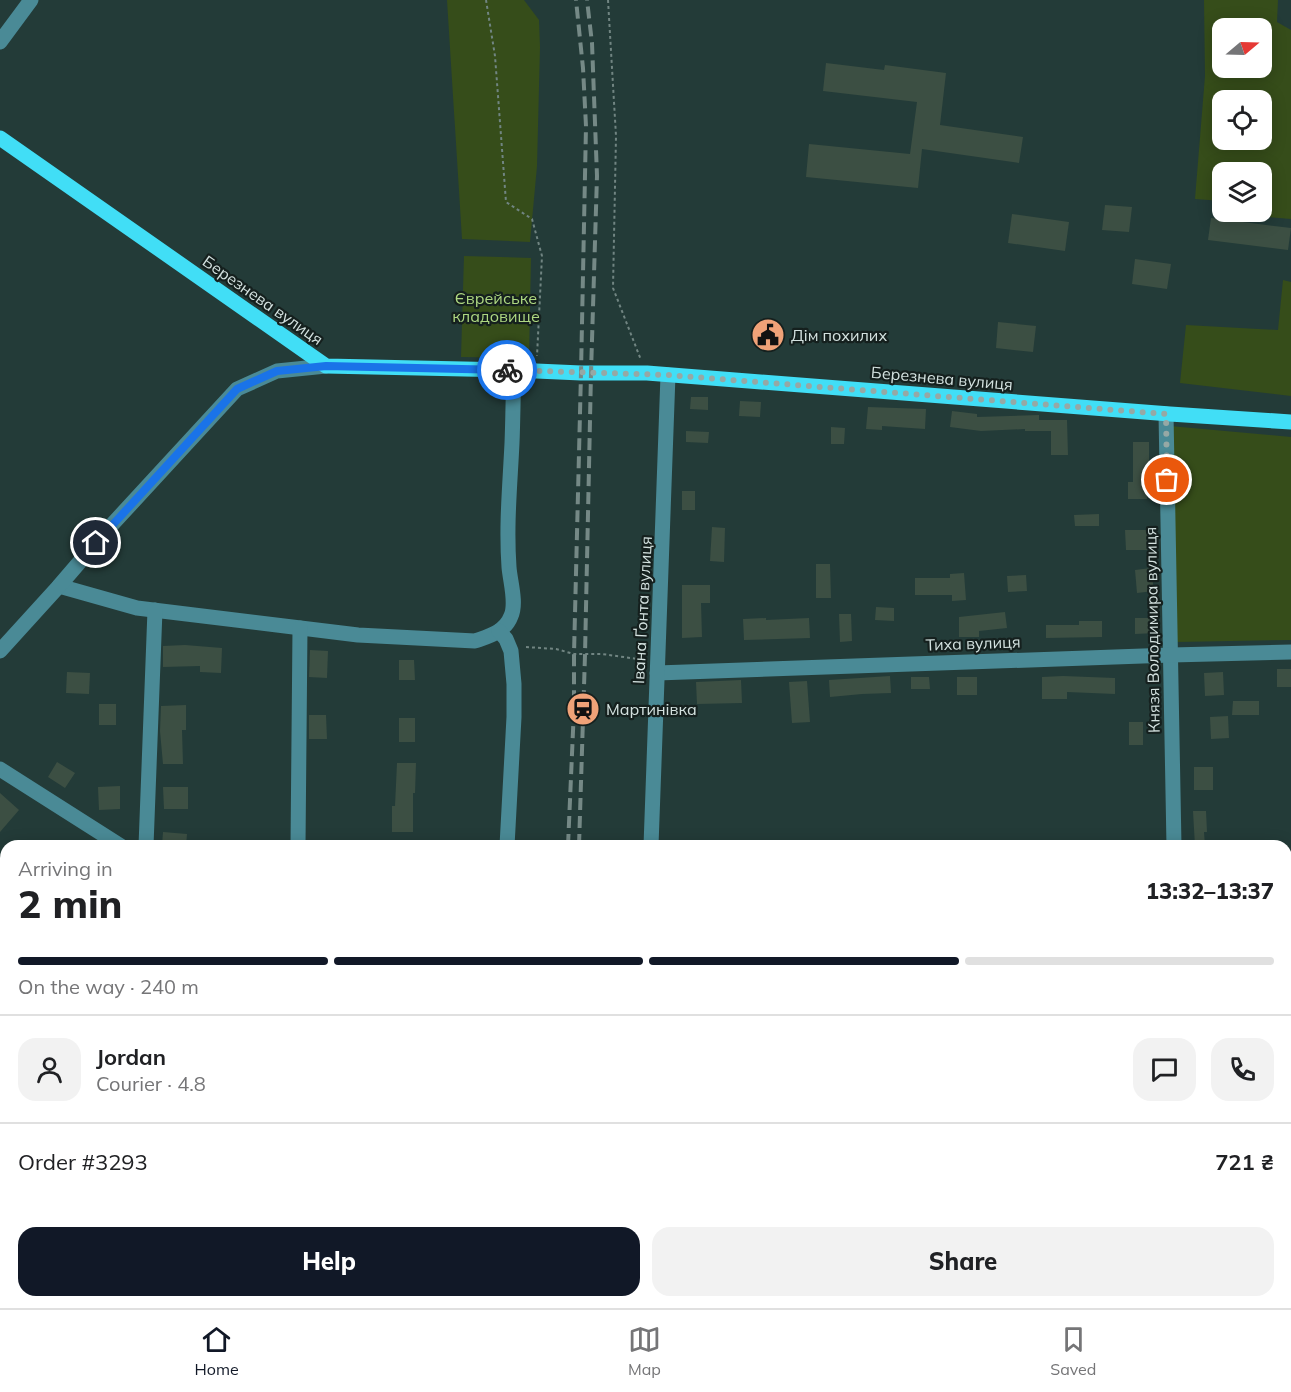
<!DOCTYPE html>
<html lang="en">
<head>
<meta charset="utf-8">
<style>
	:root { --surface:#fff; --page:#f2f2f2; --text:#202124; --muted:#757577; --line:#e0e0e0; --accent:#111827 }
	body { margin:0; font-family:Mulish,sans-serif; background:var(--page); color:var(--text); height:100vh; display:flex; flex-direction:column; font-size:22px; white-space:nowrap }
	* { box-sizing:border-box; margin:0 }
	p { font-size:20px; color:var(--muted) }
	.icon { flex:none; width:33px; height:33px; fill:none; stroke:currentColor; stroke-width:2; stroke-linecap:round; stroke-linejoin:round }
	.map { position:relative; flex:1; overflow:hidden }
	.panel { position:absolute; left:0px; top:840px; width:1292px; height:468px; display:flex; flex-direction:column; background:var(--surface); border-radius:18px 18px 0 0; box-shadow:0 3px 15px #0003 }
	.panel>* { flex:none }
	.needle { width:39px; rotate:71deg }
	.controls { position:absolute; left:1212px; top:18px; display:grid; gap:12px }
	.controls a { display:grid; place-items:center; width:60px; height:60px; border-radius:12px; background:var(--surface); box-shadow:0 3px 15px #0003; font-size:30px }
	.pin { position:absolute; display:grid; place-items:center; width:51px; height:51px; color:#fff; margin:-26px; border:3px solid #fff; border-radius:50%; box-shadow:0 2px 6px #0007 }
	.courier { position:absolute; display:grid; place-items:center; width:60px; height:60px; margin:-30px; border:4px solid #1a73e8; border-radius:50%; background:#fff; color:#222; box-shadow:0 2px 8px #0007 }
	.summary em { font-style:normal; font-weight:800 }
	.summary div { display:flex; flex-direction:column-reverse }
	.summary { display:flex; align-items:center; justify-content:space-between; height:102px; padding:0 18px }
	h1 { font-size:39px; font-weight:800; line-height:45px }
	.bar { display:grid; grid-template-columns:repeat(4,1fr); gap:9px 6px; align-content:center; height:72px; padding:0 18px }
	.bar i { height:8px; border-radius:4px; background:var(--line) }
	.bar .selected { background:var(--accent) }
	.bar p { grid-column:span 4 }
	.line { display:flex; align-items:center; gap:15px; padding:0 18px; border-top:2px solid var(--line) }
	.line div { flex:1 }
	.round { display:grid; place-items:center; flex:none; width:63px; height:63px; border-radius:18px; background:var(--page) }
	.button { display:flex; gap:12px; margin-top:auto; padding:12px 18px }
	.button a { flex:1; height:69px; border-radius:18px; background:var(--accent); color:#fff; font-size:24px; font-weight:800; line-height:69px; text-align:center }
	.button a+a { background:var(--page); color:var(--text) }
	.tab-bar { display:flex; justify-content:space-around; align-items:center; height:84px; border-top:2px solid var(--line); background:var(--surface); font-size:16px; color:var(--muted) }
	.tab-bar a { display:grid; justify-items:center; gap:3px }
	.tab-bar .selected { color:var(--accent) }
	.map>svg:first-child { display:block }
	.green { fill:#364d1a; fill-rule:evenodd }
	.building { fill:#3c4f43 }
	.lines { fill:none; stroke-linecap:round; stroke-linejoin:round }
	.path { stroke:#718582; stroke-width:2; stroke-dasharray:3 3; stroke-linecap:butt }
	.minor { stroke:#4a8a96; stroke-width:15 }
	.major { stroke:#41def6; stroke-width:15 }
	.rail { stroke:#758986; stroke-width:4; stroke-dasharray:12 6; stroke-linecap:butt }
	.done { stroke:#96a8a5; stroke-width:6; stroke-dasharray:0 10.8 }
	.route { stroke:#1a73e8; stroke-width:8 }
	.labels { text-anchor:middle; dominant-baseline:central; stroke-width:4.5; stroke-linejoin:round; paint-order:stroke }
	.park-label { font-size:16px; fill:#aed882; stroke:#15201e }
	.street-label { font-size:16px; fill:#d4e2e0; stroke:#15201e }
	.poi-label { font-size:16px; fill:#d4e2e0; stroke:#15201e; text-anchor:start }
</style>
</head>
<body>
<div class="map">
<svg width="1291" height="1308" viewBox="0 0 1291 1308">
	<rect width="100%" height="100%" fill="#233b38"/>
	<g class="green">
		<path d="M447,0H524L539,20L540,47L537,166L530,242L462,239Z"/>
		<path d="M1204,0H1278L1277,22L1291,30V219L1256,216V212H1262V172H1222V201L1195,199L1205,76ZM1262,28V68H1222V28ZM1262,100V140H1222V100Z"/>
		<path d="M464,256L531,258L529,358L461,357Z"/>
		<path d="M1283,280L1291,282V396L1180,383L1186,325L1278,330Z"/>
		<path d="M1170,426L1291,437V640L1176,642Z"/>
	</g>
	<g class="building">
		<path d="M826,63L884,70L885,65L946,73L940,125L1023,137L1019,163L922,149L918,188L806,177L809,144L910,154L917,102L823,91Z"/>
		<path d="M1105,205L1132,207L1129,232L1102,230Z"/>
		<path d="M1012,214L1069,222L1065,251L1008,243Z"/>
		<path d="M1211,218L1291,228L1288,250L1208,240Z"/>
		<path d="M1135,259L1171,264L1167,289L1132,284Z"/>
		<path d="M998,322L1036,326L1033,352L996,348Z"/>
		<path d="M691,397H708V410L690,409Z"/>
		<path d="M740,401L761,402L760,417L739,416Z"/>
		<path d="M868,407L926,409L925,429L882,426V430L866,429Z"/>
		<path d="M952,411L977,414V417L1039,415V420H1067L1068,455H1051V431H1025V429L981,431L950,427Z"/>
		<path d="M831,427L845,428L844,444H831Z"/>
		<path d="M686,431L709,432L708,443L686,442Z"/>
		<path d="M1133,442H1149V463H1147V499H1128V482H1133Z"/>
		<rect x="682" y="491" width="13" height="19"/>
		<path d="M1099,514V526H1075L1074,515Z"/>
		<path d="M712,527L725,528L724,562L710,561Z"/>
		<path d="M1125,530H1148L1149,550H1126Z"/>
		<path d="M816,564H830L831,598H816Z"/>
		<path d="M1151,568L1154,591L1137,593L1135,570Z"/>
		<path d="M964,573L966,600L952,601V595H915V578H950V574Z"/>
		<path d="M1026,575L1027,591L1008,592L1007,576Z"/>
		<path d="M682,585H710V603H701L702,637L682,638Z"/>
		<path d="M876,607L894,608V621L875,620Z"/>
		<path d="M1005,612L1007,628L979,631V637H959V617Z"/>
		<path d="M839,614H851L852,641L840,642Z"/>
		<path d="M766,618V620L809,618L810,638L744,640L743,619Z"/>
		<path d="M1135,618H1156V633L1135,634Z"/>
		<path d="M1079,621H1102V637L1046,638V625H1079Z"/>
		<path d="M185,645L222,648L221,673L200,672V666L163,667V646Z"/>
		<path d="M310,650L328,651L327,678L309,677Z"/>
		<path d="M399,660H414L415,680H399Z"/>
		<rect x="1277" y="669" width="14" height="18"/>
		<path d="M67,672L90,673L89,694L66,693Z"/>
		<path d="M1223,672L1224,695L1205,696L1204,673Z"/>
		<path d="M890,676L891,693L862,694L830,697L829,680Z"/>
		<path d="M1063,676L1115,678V694L1067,692V699H1042V677Z"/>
		<path d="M911,677H929L930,689H911Z"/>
		<rect x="957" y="677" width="20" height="18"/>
		<path d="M741,680L742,703L697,704L696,682Z"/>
		<path d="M807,681L810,722L792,723L789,682Z"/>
		<path d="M1233,701H1259V715H1232Z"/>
		<rect x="99" y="704" width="17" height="21"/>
		<path d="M186,705V730H182L183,764H163L160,731L161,706Z"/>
		<path d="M309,715H326L327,739H309Z"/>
		<path d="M1228,716L1229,738L1211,739L1210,717Z"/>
		<rect x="399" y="718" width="16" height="24"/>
		<rect x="1129" y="722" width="14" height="23"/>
		<path d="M57,762L75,773L65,788L48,777Z"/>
		<path d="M397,763H416L415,793H413V832H392V806H395Z"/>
		<rect x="1194" y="767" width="19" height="23"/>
		<path d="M120,786V809L99,810L98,787Z"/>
		<path d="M163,787H188V809H164Z"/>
		<path d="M0,793L19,810L0,832Z"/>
		<path d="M1193,811H1206L1207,832H1204L1205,846H1195Z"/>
		<path d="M163,832L187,834L186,846H162Z"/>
	</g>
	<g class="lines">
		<g class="path">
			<path d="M486,0L495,56L506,202L532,219L542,256L537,356"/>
			<path d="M608,0L616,136L613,288L641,360"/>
			<path d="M526,647L556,649L574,654H602L645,660"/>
		</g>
		<g class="minor">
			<path d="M0,42L31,0"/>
			<path d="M1166,414L1174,846"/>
			<path d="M59,586L137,608L358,635L475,641C489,636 505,632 511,616C517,603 510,581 509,567C506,525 510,485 512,443C513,419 513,394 514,370"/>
			<path d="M499,631L506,639L511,651L514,684V717L507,846"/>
			<path d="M0,651L59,586L108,529L237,389L277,371L326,366"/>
			<path d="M657,673L1171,655L1291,652"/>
			<path d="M0,769L121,846"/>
			<path d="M146,846L155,610"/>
			<path d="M298,846L300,628"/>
			<path d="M651,846L668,375"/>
			<path d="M1286,935H1291"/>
			<path d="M0,1085L6,1091"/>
			<path d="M1286,1176H1291"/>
			<path d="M304,1302V1308"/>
			<path d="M475,1302V1308"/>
			<path d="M640,1302V1308"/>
			<path d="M1174,1302V1308"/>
			<path d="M38,1308L43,1302"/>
			<path d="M144,1308V1302"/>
		</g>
		<path class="major" d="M0,138L326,366L514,370L581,373H647L1170,414L1291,422"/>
		<g class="rail">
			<path d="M568,846L574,708V654L581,373L586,126L583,68L576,0"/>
			<path d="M579,846L585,655L591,373L597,176L592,43L587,0"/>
			<path d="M556,1302V1308"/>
			<path d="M532,1308L533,1302"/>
			<path d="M542,1308L543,1302"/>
			<path d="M568,1308V1302"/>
		</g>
	</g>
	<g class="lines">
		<path class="done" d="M507,370L668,375L1166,414L1167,480"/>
		<path class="route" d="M96,543L237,389L277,371L326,366L507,370"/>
	</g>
	<defs>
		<g id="civic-disc" transform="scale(1.725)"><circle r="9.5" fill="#f0a278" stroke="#15201e"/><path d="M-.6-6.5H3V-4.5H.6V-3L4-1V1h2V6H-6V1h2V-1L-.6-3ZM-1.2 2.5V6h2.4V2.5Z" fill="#111"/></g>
		<g id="station-disc" transform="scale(1.725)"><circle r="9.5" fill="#f0a278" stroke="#15201e"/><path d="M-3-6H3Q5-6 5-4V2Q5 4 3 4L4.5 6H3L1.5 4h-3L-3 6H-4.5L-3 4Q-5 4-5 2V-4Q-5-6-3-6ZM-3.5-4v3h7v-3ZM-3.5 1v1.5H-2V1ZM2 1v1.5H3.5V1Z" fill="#111"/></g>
	</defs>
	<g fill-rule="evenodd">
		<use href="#civic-disc" x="768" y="335"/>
		<use href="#station-disc" x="583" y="709"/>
	</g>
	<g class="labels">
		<g class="park-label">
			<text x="496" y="298">Єврейське<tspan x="496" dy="18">кладовище</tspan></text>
		</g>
		<g class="street-label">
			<text transform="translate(263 300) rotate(35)">Березнева вулиця</text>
			<text transform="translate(942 378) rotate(5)">Березнева вулиця</text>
			<text transform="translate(642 610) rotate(-87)">Івана Ґонта вулиця</text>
			<text transform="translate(1152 630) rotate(-91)">Князя Володимира вулиця</text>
			<text transform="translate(973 643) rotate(-2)">Тиха вулиця</text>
		</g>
		<g class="poi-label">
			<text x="791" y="335">Дiм похилих</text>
			<text x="606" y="709">Мартинівка</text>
		</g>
	</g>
</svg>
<div class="controls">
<a><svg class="needle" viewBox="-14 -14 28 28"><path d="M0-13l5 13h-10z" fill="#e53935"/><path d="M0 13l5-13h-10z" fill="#757577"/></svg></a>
<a><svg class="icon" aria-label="locate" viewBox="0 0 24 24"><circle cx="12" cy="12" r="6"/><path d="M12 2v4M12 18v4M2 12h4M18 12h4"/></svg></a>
<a><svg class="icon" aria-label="layers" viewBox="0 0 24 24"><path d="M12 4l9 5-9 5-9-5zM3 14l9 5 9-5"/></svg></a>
</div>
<div class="pin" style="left:1167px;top:480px;background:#ea580c"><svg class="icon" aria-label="bag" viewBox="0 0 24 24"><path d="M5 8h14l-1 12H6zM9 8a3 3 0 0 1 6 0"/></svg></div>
<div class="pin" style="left:96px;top:543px;background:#1f2937"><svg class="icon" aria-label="home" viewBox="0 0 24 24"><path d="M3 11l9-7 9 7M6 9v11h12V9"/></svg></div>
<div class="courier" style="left:507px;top:370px"><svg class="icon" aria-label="bike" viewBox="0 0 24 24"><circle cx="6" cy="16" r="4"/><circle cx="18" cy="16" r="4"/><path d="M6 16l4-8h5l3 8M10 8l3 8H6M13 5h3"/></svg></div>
<section class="panel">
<div class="summary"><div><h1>2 min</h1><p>Arriving in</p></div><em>13:32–13:37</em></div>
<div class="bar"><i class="selected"></i><i class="selected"></i><i class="selected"></i><i></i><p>On the way · 240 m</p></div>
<div class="line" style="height:108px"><a class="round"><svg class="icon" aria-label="person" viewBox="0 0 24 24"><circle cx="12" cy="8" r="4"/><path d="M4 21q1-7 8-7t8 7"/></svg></a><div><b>Jordan</b><p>Courier · 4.8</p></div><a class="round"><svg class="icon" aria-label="chat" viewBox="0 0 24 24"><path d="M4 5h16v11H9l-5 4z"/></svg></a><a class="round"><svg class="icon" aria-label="phone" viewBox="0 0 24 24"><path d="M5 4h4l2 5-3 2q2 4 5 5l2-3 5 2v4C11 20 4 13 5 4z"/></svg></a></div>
<div class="line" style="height:78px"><div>Order #3293</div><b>721 ₴</b></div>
<div class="button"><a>Help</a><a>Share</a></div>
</section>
</div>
<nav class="tab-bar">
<a class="selected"><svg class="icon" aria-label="home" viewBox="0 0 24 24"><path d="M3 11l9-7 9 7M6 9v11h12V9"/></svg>Home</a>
<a><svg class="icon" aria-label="map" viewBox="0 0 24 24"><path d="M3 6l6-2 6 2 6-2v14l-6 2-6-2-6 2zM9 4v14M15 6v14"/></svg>Map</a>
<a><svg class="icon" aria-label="saved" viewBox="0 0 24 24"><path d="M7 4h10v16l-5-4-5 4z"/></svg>Saved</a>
</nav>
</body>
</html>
